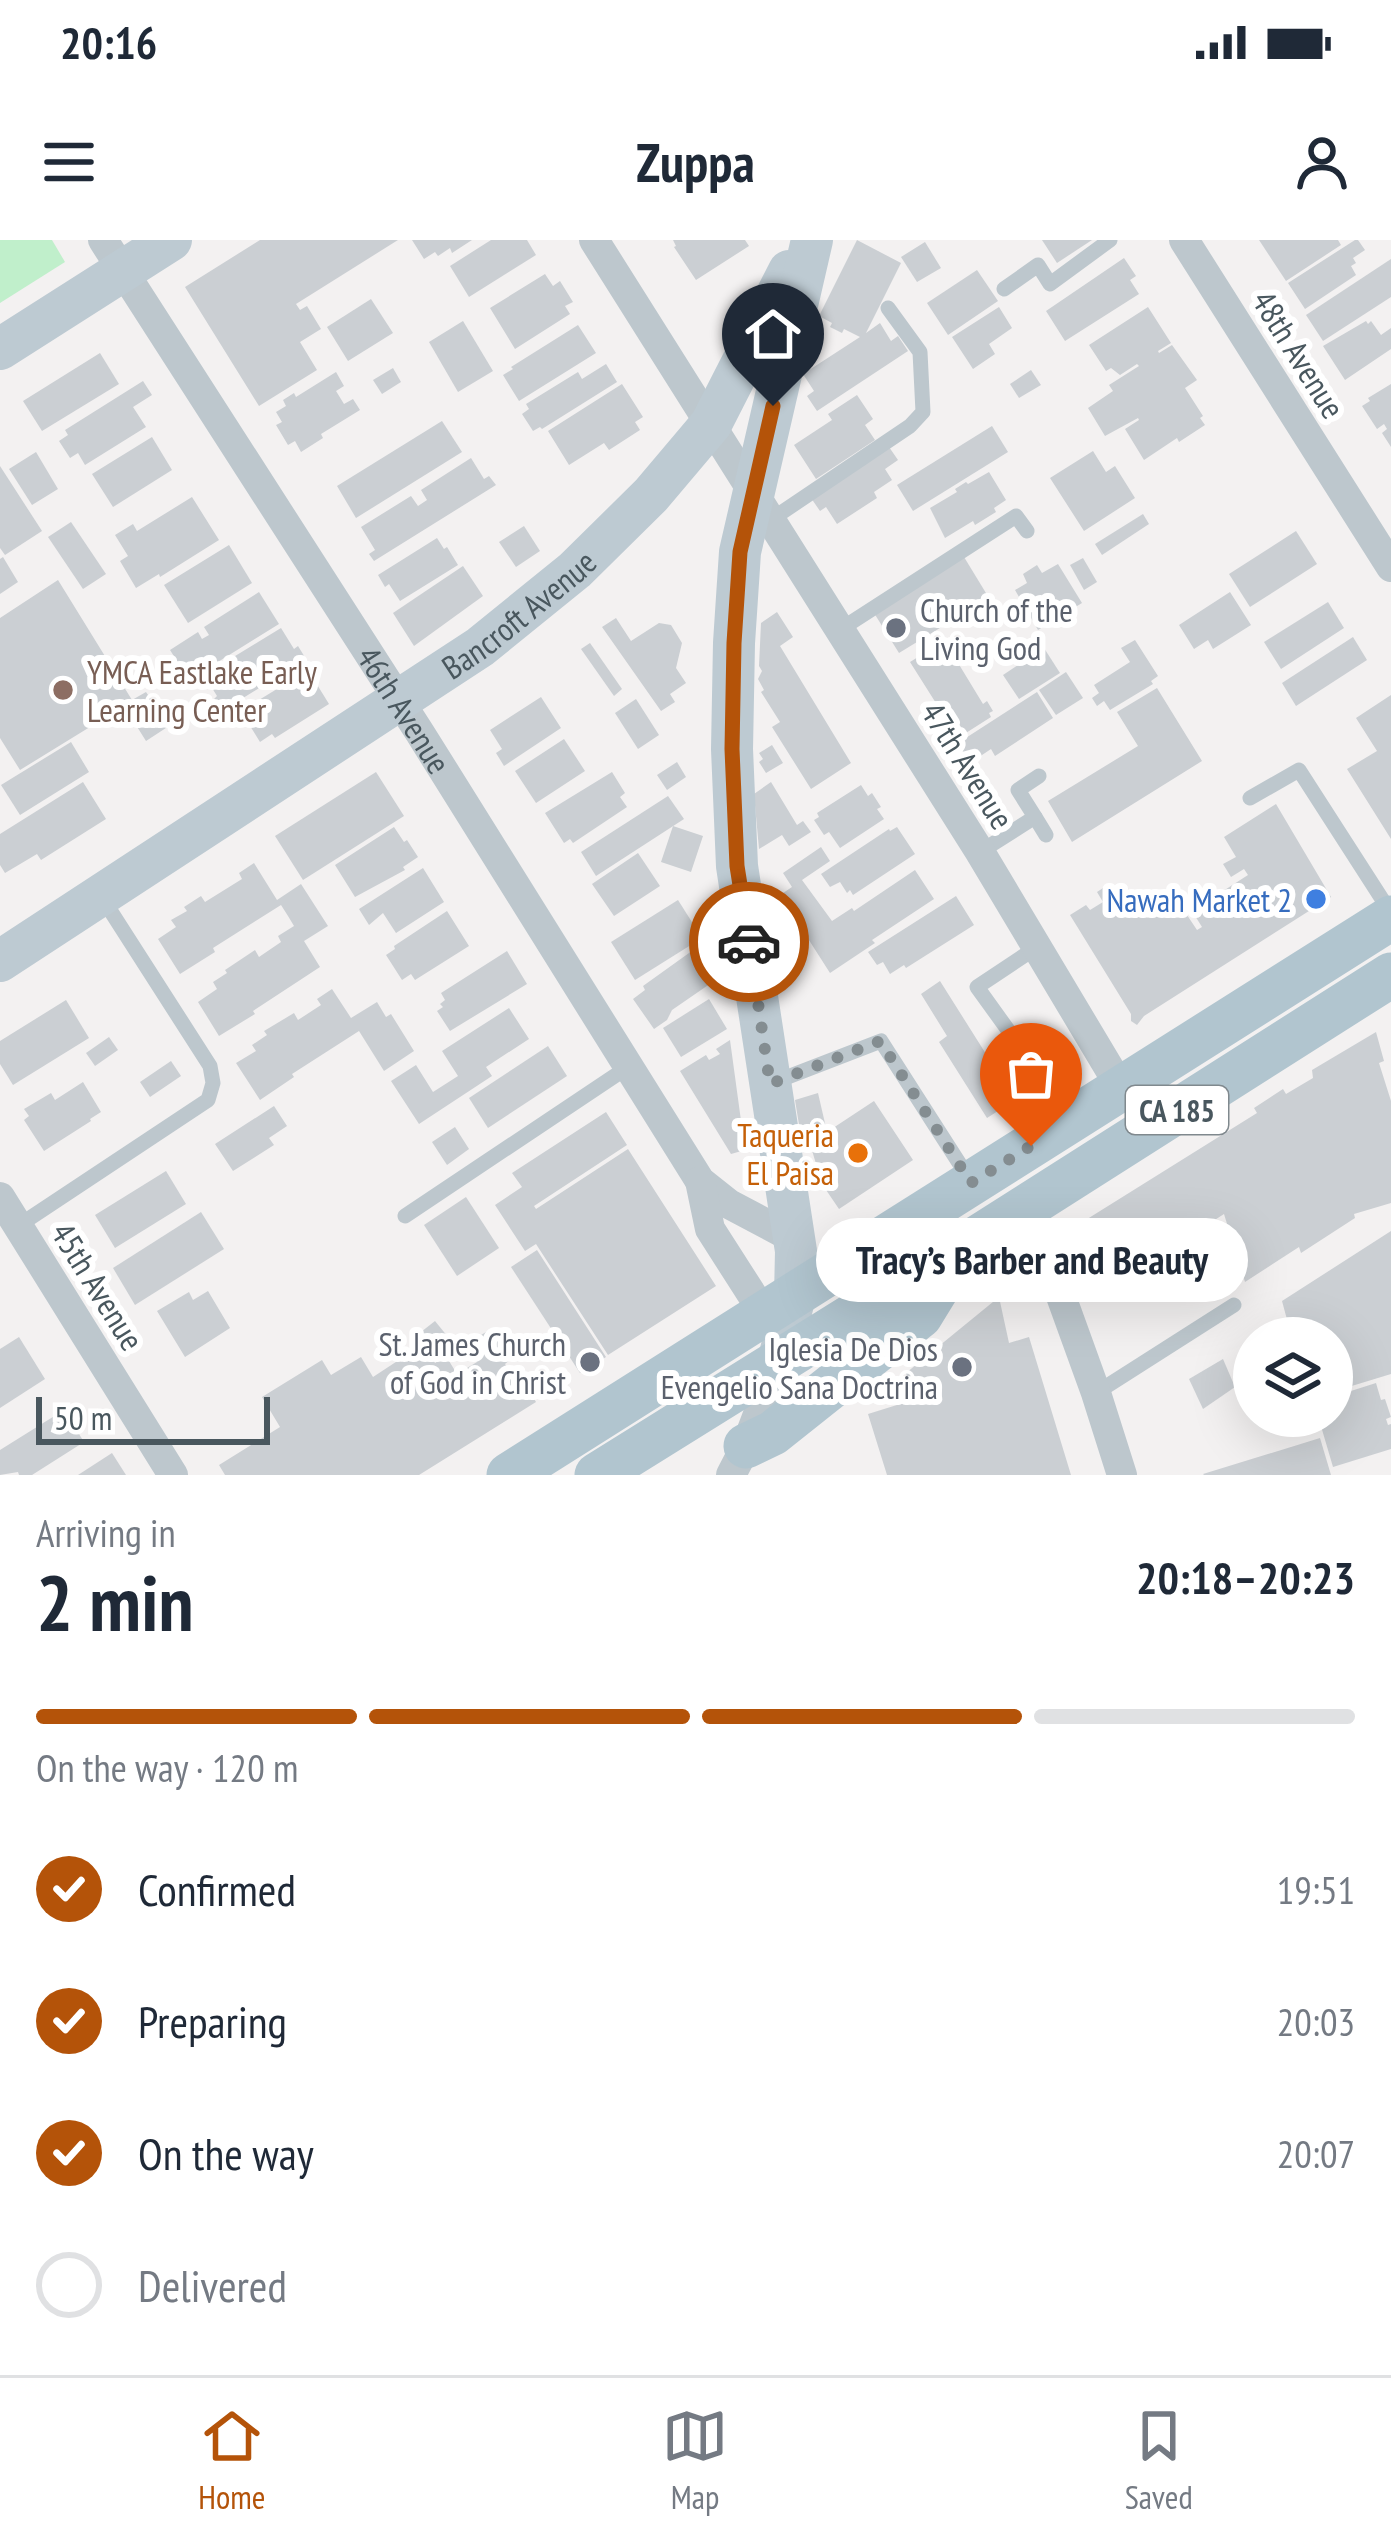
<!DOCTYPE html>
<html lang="en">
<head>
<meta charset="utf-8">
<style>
	:root { --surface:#fff; --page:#f2f2f3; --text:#1f2937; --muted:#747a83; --line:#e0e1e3; --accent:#b45309 }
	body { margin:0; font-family:"PT Sans Narrow",sans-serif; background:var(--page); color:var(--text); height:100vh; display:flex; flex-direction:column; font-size:45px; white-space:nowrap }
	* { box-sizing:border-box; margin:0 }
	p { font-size:39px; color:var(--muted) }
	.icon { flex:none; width:66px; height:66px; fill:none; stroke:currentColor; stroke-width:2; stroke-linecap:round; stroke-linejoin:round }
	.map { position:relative; height:1235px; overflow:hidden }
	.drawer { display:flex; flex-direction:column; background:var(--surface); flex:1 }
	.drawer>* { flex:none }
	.controls { position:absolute; left:1233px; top:1077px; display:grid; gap:24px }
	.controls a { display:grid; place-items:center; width:120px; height:120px; border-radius:50%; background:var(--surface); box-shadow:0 12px 48px #0002; font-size:60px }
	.scale { position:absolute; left:36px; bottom:30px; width:234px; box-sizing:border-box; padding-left:12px; border:6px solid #49575e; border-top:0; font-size:33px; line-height:42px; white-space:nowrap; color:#49575e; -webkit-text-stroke:9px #fff; paint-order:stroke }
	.pin { position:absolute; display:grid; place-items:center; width:102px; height:102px; color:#fff; margin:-123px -51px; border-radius:50% 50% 50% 0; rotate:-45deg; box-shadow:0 0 12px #0007 }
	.pin .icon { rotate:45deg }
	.courier { position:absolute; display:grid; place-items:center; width:120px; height:120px; margin:-60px; border:9px solid #b45309; border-radius:50%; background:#fff; color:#222; box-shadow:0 3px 15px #0007 }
	.bubble { position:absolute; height:84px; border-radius:42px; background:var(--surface); box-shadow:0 12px 48px #0002; font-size:39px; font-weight:800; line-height:84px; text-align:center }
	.head em { font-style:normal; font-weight:800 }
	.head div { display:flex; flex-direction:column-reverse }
	.head { display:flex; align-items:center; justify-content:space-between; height:204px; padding:0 36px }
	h1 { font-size:78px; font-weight:800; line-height:90px }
	.bar { display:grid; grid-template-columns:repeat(4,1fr); gap:18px 12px; align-content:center; height:144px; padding:0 36px }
	.bar i { height:15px; border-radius:9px; background:var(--line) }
	.bar .active { background:var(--accent) }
	.bar p { grid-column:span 4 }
	ol { padding:0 36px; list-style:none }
	li { display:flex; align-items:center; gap:36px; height:132px }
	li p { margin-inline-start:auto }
	li .icon { padding:12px; border-radius:50%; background:var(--accent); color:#fff; stroke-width:4 }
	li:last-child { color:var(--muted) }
	li i { width:66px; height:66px; border:6px solid var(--line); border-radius:50% }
	.status { display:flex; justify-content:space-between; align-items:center; height:84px; padding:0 60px; background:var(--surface); direction:ltr }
	.status svg { height:33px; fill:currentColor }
	header { display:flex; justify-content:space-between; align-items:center; height:156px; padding:0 36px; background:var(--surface); font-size:54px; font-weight:800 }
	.tabs { display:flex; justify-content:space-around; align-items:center; height:168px; border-top:3px solid var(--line); background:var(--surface); font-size:33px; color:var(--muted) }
	.tabs a { display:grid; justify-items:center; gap:6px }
	.tabs .active { color:var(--accent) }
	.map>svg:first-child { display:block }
	.green { fill:#c0efcb }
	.building { fill:#cbcfd3 }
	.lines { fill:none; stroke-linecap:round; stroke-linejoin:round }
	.lane { stroke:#bdc7cd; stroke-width:15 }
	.street { stroke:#bdc7cd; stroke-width:30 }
	.secondary { stroke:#bdcad2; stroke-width:42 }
	.primary { stroke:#b1c5cf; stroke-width:45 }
	.done { stroke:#848d91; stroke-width:12; stroke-dasharray:0 21.6 }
	.route { stroke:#b45309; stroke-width:15 }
	.worship-dot { fill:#6b7280; stroke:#fff; stroke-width:4.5 }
	.education-dot { fill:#8d6e63; stroke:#fff; stroke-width:4.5 }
	.shop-dot { fill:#3f7fe0; stroke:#fff; stroke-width:4.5 }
	.food-dot { fill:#e8710a; stroke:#fff; stroke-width:4.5 }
	.labels { text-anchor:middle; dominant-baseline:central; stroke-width:12; stroke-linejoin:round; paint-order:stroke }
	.shield { fill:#fff; stroke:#80898e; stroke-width:3 }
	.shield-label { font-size:30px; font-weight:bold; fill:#49575e }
	.street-label { font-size:33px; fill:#49575e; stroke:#fff }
	.worship-label { font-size:33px; fill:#5b616d; stroke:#fff; text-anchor:end }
	.education-label { font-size:33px; fill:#785e54; stroke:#fff; text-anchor:start }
	.shop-label { font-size:33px; fill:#366cbe; stroke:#fff; text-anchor:end }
	.food-label { font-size:33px; fill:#c56008; stroke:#fff; text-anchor:end }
</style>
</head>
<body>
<div class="status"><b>20:16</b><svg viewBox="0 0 49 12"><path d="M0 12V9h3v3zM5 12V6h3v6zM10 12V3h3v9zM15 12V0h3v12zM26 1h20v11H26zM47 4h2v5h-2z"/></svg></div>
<header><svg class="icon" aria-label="menu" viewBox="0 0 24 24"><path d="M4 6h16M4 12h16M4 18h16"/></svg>Zuppa<svg class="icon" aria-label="person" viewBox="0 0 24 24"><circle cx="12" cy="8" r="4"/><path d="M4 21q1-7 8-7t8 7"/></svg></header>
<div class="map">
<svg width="1391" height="1235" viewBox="0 0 1391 1235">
	<rect width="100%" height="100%" fill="#f3f1f1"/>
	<path class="green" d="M0,0H52L65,22L0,63Z"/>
	<g class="building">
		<path d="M260,0H398L296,64L300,70L307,66L321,89L300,102L317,130L259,166L185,47Z"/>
		<path d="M412,0H472L452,13L450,8L438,16L435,12L424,19Z"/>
		<path d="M491,0H527L536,15L469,57L450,26Z"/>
		<path d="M673,0H745L749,6L696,40L674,7L676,6Z"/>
		<path d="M857,0L901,23L866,93L880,83L891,101L898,96L908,111L817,171L807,156L814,151L803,134L860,97L844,89L842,93L830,87L832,83L819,76Z"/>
		<path d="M1042,0H1092L1057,23Z"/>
		<path d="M1259,0H1338L1341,5L1286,41Z"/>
		<path d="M1355,0H1358L1365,10L1353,18L1356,23L1351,26L1356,35L1305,69L1288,43Z"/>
		<path d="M925,2L941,28L917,42L901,17Z"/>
		<path d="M1124,18L1136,36L1130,40L1139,54L1065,101L1046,71Z"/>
		<path d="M1391,19V57L1323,101L1306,75Z"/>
		<path d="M977,30L998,61L948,95L927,63Z"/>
		<path d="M545,34L553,46L560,41L573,62L565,66L570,74L515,109L490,68Z"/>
		<path d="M371,59L393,93L348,121L327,87Z"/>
		<path d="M999,67L1012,88L989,104L995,114L973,129L952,97Z"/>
		<path d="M1148,67L1171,103L1158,111L1159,113L1172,105L1197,140L1185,148L1203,176L1200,178L1205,185L1179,202L1177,198L1144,220L1125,189L1139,180L1138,178L1105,196L1088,168L1113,151L1109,145L1139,126L1137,124L1120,135L1111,128L1106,131L1089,105Z"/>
		<path d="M463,81L493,131L458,152L429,102Z"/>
		<path d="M1366,81L1368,84L1371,81L1381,95L1391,88V109L1345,140L1323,106Z"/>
		<path d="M578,85L596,113L519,161L503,135L513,129L511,127Z"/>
		<path d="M100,113L119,144L42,191L23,161Z"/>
		<path d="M606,124L617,142L542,189L540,187L533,191L522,174L529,169L526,164L578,132L582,139Z"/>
		<path d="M393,128L401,142L382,154L373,140Z"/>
		<path d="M1031,130L1041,145L1019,158L1010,144Z"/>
		<path d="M336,132L344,146L336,151L344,164L353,159L360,170L321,194L323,198L301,212L295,201L288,205L276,185L282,182L276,172L286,166L283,160L294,153L296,157Z"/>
		<path d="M143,141L152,155L133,167L146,187L85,225L78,213L70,218L59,201L68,195L65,190Z"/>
		<path d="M622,144L643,177L635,182L640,190L609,210L604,203L569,225L548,191Z"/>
		<path d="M1391,144V207L1382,193L1387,189L1384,184L1377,189L1362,166L1370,161L1368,158Z"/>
		<path d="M857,155L873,179L865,185L875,200L816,239L794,205L832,180L828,174Z"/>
		<path d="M442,181L462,212L356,278L337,246Z"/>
		<path d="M992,186L1008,212L913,271L897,245Z"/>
		<path d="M152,197L172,230L113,267L92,234Z"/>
		<path d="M889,207L898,220L885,229L892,240L874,252L877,258L837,284L826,267L820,271L811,258Z"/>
		<path d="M1093,211L1106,232L1115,226L1135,258L1084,291L1050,238Z"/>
		<path d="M36,212L58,249L32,265L9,229Z"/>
		<path d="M471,218L484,239L489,236L496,245L374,321L369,314L375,310L361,287L411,256L418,266L427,260L421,250Z"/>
		<path d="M0,226L42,291L5,315L0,308Z"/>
		<path d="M989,232L1006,260L994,268L996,272L975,285L973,281L945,298L930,268L957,252L955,249L966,242L968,244Z"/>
		<path d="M192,257L219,300L160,337L159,334L136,348L120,321L128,316L115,295L133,284L137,291Z"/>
		<path d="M1143,274L1149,284L1102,315L1095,304Z"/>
		<path d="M71,282L106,334L83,349L48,297Z"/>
		<path d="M524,286L540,311L516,327L499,302Z"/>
		<path d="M1296,291L1317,324L1250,367L1229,334Z"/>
		<path d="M437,298L444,309L447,307L458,325L400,361L389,344L385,347L378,335Z"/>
		<path d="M229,305L252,343L188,383L164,345Z"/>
		<path d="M3,317L18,342L0,354V319Z"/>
		<path d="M964,317L989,358L899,413L874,373Z"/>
		<path d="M1083,318L1097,342L1084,350L1070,325Z"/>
		<path d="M1058,324L1082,363L1038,390L1015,350L1027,343L1023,334L1037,325L1042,333Z"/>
		<path d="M463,326L483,356L414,406L393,373Z"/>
		<path d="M58,340L132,460L146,452L169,486L146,501L124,466L20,530L0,498V378Z"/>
		<path d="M259,352L279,384L189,440L170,410L198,392L202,399L209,395L204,387Z"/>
		<path d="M1230,352L1251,385L1213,409L1208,400L1194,409L1179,385Z"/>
		<path d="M1328,362L1344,388L1281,429L1264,402Z"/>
		<path d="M777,372L793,397L780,406L851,523L811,549L772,487L780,482L761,452L764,450L758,439L762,431L759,426L761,383Z"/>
		<path d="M616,378L631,401L659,383L671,385L682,403L676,428L686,443L670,454L675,462L661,471L602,387Z"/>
		<path d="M281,388L294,409L298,406L306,419L222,471L214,459L217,456L204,435Z"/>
		<path d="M1353,397L1367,420L1296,466L1282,443Z"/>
		<path d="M1135,400L1158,436L1151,441L1153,444L1110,470L1104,461L1097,466L1092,458L1099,453L1094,445L1130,422L1121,408Z"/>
		<path d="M944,401L946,405L950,403L956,411L952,413L983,464L987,461L993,471L989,473L991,477L958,498L910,422Z"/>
		<path d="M590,403L622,449L614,456L581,409Z"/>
		<path d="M1044,408L1060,433L1019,459L1003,435Z"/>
		<path d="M308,430L329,464L275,498L272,494L260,502L244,476L257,468L254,463Z"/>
		<path d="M1066,432L1083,458L1056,475L1039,450Z"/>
		<path d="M1157,448L1202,521L1072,602L1048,561L1138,506L1117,472Z"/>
		<path d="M1037,452L1053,478L995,516L991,509L970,523L958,503Z"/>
		<path d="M1391,455V599L1347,529L1377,511L1356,478Z"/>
		<path d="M541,457L561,488L504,526L496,513L502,509L490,490Z"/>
		<path d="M636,459L659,495L638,509L615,473Z"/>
		<path d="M564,499L585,531L536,563L515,531Z"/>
		<path d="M71,502L89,532L20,575L1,545Z"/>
		<path d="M772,505L783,523L766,533L759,522L763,519L759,513Z"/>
		<path d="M677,522L686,537L667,550L657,535Z"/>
		<path d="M376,532L404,576L303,640L275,596Z"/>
		<path d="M612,532L625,553L620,557L627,567L573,603L570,599L564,603L545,573Z"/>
		<path d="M83,542L106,579L41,620L37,614L5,633L0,625V594Z"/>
		<path d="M771,542L797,585L803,581L811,592L789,606L782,595L759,609L754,554Z"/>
		<path d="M861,545L868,556L872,553L881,567L877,569L884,579L840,608L829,592L824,595L814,580L819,577L817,573Z"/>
		<path d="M668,556L684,579L596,636L581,612Z"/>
		<path d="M1276,564L1331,657L1144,776L1137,785L1131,781V774L1070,675L1086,665L1090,670L1103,662L1097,652L1109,644L1115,654L1127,647L1147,678L1177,660L1197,690L1202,687L1192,671L1248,635L1244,629L1231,637L1223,624L1236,617L1224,597Z"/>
		<path d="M673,586L703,596L691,632L661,622Z"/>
		<path d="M394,587L404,602L407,600L418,617L403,627L405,630L355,657L335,625Z"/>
		<path d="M897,587L915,614L853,655L850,650L847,653L840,642L830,647L821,634L889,589L890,591Z"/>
		<path d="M821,607L830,621L802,640L832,681L852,668L854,671L915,630L934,659L872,700L875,703L830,733L807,697L794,706L774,676L779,673L771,661L792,647L783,633Z"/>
		<path d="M638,613L660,646L614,676L592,644Z"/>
		<path d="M254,623L277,660L301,644L328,686L304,701L320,727L253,771L255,774L219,796L198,762L217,749L213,742L227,733L225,730L255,710L259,717L281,702L278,696L294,686L288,676L281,665L213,708L215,712L180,734L158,699L176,687L171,680L187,671L184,667L201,656L205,662L242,639L239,633Z"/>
		<path d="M423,628L444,662L396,693L383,673L369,685L359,669Z"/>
		<path d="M956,656L974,685L906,728L904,725L890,734L883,722L877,725L868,712Z"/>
		<path d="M678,660L702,698L635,740L611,702Z"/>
		<path d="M447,671L469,706L415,740L411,734L402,740L386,715L395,709L394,706Z"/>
		<path d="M696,708L717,739L672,770L667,780L654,789L633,759L645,750L643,746Z"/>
		<path d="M507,711L527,744L450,791L437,771L443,767L440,764L445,760L441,753Z"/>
		<path d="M940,741L1015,860L987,878L939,802L947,796L921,754Z"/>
		<path d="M332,749L351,778L377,762L386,777L391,774L414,811L384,831L359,791L292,834L294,837L260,860L236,823L256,811L252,805L267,795L264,791L294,773L298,780L321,765L317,759Z"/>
		<path d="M709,759L727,789L681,817L663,788Z"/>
		<path d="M66,760L89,798L13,845L0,824V801Z"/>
		<path d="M509,768L529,799L486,827L492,836L419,884L391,841L416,825L433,852L458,836L442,811Z"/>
		<path d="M1376,792L1384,821L1379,823L1391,861V963L1354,974L1355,978L1301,1013L1299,1007L1245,1042L1224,974L1154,1019L1158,1029L1108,1061L1084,981L1257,873L1254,868L1283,849L1286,854L1313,838L1312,830Z"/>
		<path d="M109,797L118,810L95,826L86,813Z"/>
		<path d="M730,800L745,910L731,914L680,831L706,815L709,820L720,814L716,809Z"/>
		<path d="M548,806L567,836L488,888L469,858Z"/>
		<path d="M171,821L181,836L150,857L140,842Z"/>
		<path d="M83,842L101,872L90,879L91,881L44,911L24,880L29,876L24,869L51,853L55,860Z"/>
		<path d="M818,853L827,892L874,861L913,920L839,969L822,944L811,907L803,909L795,860Z"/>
		<path d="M274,866L287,886L269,898L274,905L233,931L215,904Z"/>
		<path d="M606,872L627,905L534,966L536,969L628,909L716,1046L608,1115L536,1004L525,1011L495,965L522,947L512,933Z"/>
		<path d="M455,887L469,909L447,925L432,902Z"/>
		<path d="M166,931L186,964L115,1008L95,975Z"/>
		<path d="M466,957L499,1008L457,1036L424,985Z"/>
		<path d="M201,972L224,1009L135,1065L113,1028Z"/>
		<path d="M1391,991V1134L1332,1152V1098H1292L1282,1061Z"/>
		<path d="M537,1010L606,1117L580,1133L511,1027Z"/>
		<path d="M208,1051L230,1088L185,1117L157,1071L189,1052L193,1060Z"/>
		<path d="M999,1057L1009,1103L1029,1097L1071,1235H887L868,1174L913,1160L906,1133Z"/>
		<path d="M435,1081L448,1097L434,1109L421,1092Z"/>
		<path d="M491,1089L510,1120L505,1124L511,1133L517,1130L536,1162L419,1235H225L219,1225L280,1187L262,1157L322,1120L331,1135L361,1117L373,1137L405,1116L408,1121L427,1109L435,1123L446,1116L457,1134L477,1122L466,1104Z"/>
		<path d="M19,1097L45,1139L0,1168V1109Z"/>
		<path d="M1223,1119L1235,1147L1203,1169L1189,1139Z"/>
		<path d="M1376,1143L1381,1160L1385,1159L1391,1177L1386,1179L1388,1185L1391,1184V1209L1333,1227L1318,1176H1332V1157Z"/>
		<path d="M64,1170L84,1202L32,1235H19L18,1232L0,1235V1210Z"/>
		<path d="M1320,1198L1331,1235H1204L1203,1234Z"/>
		<path d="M112,1213L126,1235H78Z"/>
	</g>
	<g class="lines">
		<g class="lane">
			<path d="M1004,49L1038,25L1050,44L1110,0"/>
			<path d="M772,279L910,186L923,172L920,112L888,68"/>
			<path d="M841,389L1016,276L1027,291"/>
			<path d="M1250,558L1299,530L1391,673"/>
			<path d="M1035,577L1046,595"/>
			<path d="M980,612L1035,577L1018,550L1039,536"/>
			<path d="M1026,815L977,747L1037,707"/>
			<path d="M772,843L881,801L970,940"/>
			<path d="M405,976L628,827"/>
			<path d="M18,986L208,860L213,843L210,826L101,656"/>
			<path d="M1096,1153L1234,1065"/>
		</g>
		<g class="street">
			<path id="s1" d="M103,0L420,493L700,941L729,964L793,998"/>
			<path d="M594,0L980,612L1121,848"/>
			<path d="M1184,0L1391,327"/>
			<path d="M700,941L710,989L765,1075"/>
			<path d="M0,957L173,1235"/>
			<path d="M1028,965L1096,1153L1122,1235"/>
			<path d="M731,1235L746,1206L777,1124"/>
		</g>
		<g class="secondary">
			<path d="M0,109L171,0"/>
			<path id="s2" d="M0,721L480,407L575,330L651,255L711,184L789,31"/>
			<path d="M778,1122L795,1056L796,1011L737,626L732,509L734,403L740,312L812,0"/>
		</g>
		<g class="primary">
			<path d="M746,1206L773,1193L920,1076L958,1014"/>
			<path d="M509,1235L1391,678"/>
			<path d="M597,1235L963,1007L1391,735"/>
		</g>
	</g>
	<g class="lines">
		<path class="done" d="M749,702L770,844L880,801L971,943L1031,906"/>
		<path class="route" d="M749,702L737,626L732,509L734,403L740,312L773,166"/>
	</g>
	<g class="worship-dot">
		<circle cx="896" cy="388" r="12"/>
		<circle cx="590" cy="1122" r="12"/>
		<circle cx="962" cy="1127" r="12"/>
	</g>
	<circle class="education-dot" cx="63" cy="450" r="12"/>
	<circle class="shop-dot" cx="1316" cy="659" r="12"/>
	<circle class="food-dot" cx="858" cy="913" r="12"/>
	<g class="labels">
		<rect class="shield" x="1126" y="846" width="102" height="48" rx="9"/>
		<g class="shield-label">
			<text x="1177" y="870">CA 185</text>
		</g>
		<g class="street-label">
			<text transform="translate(1299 114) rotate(58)">48th Avenue</text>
			<text stroke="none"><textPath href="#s2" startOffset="624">Bancroft Avenue</textPath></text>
			<text stroke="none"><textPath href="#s1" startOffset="558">46th Avenue</textPath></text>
			<text transform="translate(968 525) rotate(58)">47th Avenue</text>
			<text transform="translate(98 1046) rotate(58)">45th Avenue</text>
		</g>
		<g class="worship-label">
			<text x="920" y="369" text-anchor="start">Church of the<tspan x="920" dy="38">Living God</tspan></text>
			<text x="566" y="1103">St. James Church<tspan x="566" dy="38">of God in Christ</tspan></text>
			<text x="938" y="1108">Iglesia De Dios<tspan x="938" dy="38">Evengelio Sana Doctrina</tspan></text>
		</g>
		<g class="education-label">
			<text x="87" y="431">YMCA Eastlake Early<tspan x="87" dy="38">Learning Center</tspan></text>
		</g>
		<g class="shop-label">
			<text x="1292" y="659">Nawah Market 2</text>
		</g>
		<g class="food-label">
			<text x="834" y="894">Taqueria<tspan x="834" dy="38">El Paisa</tspan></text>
		</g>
	</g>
</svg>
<div class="controls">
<a><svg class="icon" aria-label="layers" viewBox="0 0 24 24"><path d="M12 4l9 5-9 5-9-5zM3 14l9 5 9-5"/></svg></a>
</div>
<div class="scale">50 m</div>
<div class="pin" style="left:1031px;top:906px;background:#ea580c"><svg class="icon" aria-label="bag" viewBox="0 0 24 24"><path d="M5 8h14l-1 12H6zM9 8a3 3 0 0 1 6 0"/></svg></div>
<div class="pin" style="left:773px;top:166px;background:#1f2937"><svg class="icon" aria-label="home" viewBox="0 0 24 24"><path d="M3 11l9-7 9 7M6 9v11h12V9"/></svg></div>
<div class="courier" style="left:749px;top:702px"><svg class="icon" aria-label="car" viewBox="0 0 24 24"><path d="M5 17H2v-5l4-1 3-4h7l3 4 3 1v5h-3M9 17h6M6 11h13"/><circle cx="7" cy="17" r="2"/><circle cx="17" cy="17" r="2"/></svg></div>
<div class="bubble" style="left:816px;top:978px;width:432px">Tracy’s Barber and Beauty</div>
</div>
<section class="drawer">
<div class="head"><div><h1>2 min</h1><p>Arriving in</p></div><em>20:18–20:23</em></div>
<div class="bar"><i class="active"></i><i class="active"></i><i class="active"></i><i></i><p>On the way · 120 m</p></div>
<ol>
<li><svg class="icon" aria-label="check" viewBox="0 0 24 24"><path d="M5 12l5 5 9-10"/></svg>Confirmed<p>19:51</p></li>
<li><svg class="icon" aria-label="check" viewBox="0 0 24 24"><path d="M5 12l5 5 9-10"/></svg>Preparing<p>20:03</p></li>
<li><svg class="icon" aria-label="check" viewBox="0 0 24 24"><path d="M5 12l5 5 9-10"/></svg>On the way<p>20:07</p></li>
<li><i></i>Delivered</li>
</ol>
</section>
<nav class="tabs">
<a class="active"><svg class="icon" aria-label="home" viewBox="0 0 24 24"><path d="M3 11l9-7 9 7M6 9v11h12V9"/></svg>Home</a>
<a><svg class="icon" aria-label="map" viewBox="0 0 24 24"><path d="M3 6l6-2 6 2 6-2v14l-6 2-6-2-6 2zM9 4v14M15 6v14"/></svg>Map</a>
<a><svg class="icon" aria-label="saved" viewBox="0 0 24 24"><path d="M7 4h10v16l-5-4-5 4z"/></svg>Saved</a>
</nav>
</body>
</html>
